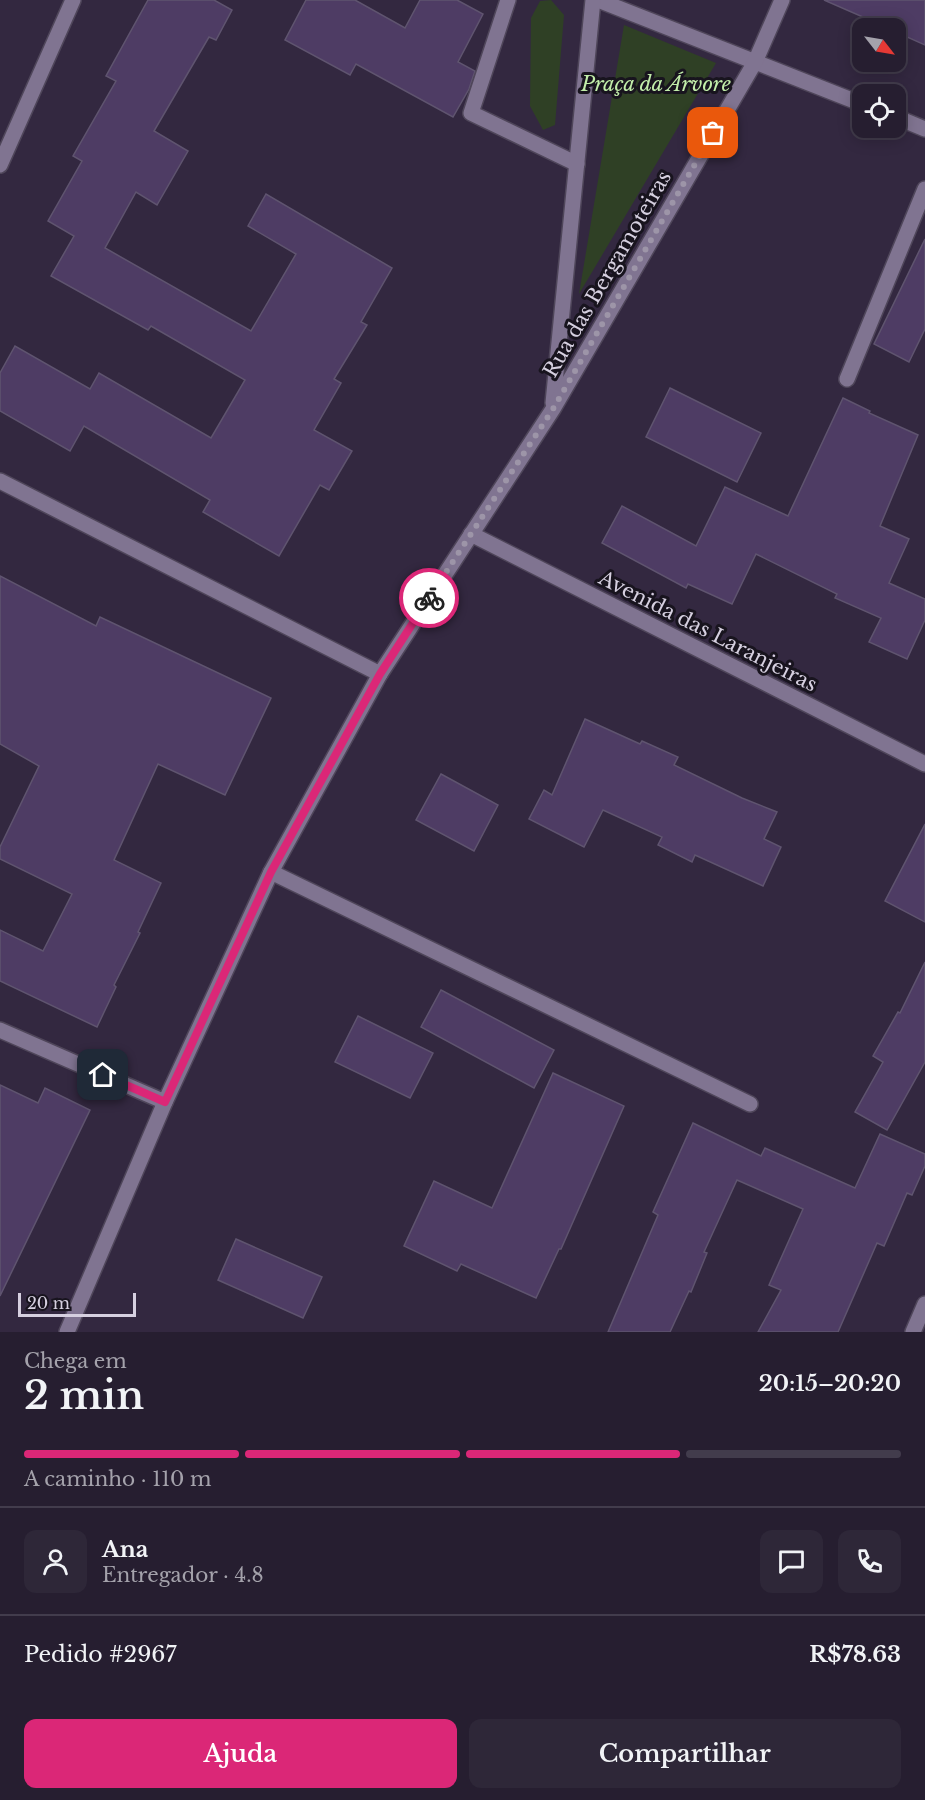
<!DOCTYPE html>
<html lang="pt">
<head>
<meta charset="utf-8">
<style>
	:root { --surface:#261e30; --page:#2e2738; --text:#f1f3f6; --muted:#a4a2ab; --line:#423c4c; --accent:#db2777 }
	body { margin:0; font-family:"Libre Baskerville",serif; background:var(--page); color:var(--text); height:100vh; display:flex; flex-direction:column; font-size:22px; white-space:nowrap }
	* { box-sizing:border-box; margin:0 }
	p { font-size:20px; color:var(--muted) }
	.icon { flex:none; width:33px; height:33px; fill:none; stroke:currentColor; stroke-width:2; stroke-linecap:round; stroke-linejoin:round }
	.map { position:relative; height:1332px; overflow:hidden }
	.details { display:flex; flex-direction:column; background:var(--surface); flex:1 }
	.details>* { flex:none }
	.needle { width:39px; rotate:121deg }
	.buttons { position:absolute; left:852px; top:18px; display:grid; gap:12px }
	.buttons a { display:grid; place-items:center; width:54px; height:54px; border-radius:12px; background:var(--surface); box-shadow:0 3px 15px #0003,0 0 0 2px var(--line); font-size:30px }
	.scale { position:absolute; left:18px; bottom:15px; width:118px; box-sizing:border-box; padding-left:6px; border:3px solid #d6d0e0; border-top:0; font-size:16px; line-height:21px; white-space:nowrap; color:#d6d0e0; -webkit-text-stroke:4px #18141e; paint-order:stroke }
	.pin { position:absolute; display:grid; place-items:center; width:51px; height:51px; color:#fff; margin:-26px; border-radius:12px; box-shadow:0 3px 9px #0006 }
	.courier { position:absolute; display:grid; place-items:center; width:60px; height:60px; margin:-30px; border:4px solid #db2777; border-radius:50%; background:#fff; color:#222; box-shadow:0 2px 8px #0007 }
	.head em { font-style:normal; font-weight:600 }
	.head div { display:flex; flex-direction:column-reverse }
	.head { display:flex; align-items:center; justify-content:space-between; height:102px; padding:0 24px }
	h1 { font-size:39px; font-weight:600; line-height:45px }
	.bar { display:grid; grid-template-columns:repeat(4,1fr); gap:9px 6px; align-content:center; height:72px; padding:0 24px }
	.bar i { height:8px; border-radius:4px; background:var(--line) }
	.bar .active { background:var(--accent) }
	.bar p { grid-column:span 4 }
	.line { display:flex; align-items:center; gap:15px; padding:0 24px; border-top:2px solid var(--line) }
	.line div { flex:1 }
	.round { display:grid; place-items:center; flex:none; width:63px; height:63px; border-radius:12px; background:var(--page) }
	.cta { display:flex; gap:12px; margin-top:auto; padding:12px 24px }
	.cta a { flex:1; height:69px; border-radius:12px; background:var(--accent); color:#fff; font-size:24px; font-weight:600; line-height:69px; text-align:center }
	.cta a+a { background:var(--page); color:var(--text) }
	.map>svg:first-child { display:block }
	.green { fill:#2f4025 }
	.building { fill:#4e3c64; stroke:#5f546f; stroke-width:1.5 }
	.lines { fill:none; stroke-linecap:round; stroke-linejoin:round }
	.minor-casing { stroke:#4f465a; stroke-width:18 }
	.minor { stroke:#807491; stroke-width:15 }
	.done { stroke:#9d95a8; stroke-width:6; stroke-dasharray:0 10.8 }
	.route { stroke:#db2777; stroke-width:8 }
	.labels { text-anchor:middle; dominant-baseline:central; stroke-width:6; stroke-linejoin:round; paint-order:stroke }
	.park-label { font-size:20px; font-style:italic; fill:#c2eeaa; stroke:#18141e }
	.street-label { font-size:20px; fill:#d6d0e0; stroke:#18141e }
</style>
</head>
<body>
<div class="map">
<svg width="925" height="1332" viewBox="0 0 925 1332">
	<rect width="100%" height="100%" fill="#332840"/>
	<g class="green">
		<path d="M551,0L564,15L555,125L543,130L530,106L531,18L540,1Z"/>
		<path d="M624,25L716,63L579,294Z"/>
	</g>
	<g class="building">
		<path d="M148,0H214L232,10L216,40L209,37L154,131L188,151L157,205L136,192L105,248L251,331L296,254L248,226L266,194L392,268L361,322L367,325L334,379L341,383L314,430L352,451L329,490L320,485L279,556L203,512L210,500L84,426L70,451L0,411V373L15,346L90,389L99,373L211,438L245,380L151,326L148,330L51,276L74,236L48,221L82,161L73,156L116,81L106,76Z"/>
		<path d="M306,0H355L405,28L420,0H457L483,14L458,62L475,71L469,89L453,117L356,64L350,75L285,40Z"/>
		<path d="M824,0H925V45L896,32V28H888Z"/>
		<path d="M925,239V329L909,362L874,344Z"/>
		<path d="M670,388L761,433L737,482L646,437Z"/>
		<path d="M843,398L870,411L869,413L918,435L880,526L909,539L889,583L925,599V620L907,659L869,642L881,618L835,598L837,594L756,554L732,604L688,584L686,588L602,543L622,506L696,546L725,487L788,516Z"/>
		<path d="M0,576L96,626L100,617L271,698L225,795L158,764L114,860L161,883L138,932L140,933L114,985L116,987L97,1027L0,981V930L43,951L72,894L0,859V847L39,766L0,744Z"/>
		<path d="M585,719L640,744L642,741L678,757L674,765L742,798L777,812L764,839L781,847L763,886L695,855L692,862L658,845L662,837L603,810L584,847L529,819L544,790L552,795Z"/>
		<path d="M441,774L498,805L474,851L416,820Z"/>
		<path d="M925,824V922L885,901Z"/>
		<path d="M925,962V1062L887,1130L855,1112L883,1062L873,1056L898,1012L900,1013Z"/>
		<path d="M441,990L554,1050L534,1088L421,1027Z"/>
		<path d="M358,1016L433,1053L410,1098L335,1062Z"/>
		<path d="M553,1073L624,1106L561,1249H559L536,1298L461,1264L457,1271L404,1246L434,1181L492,1208Z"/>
		<path d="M0,1085L38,1103L45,1088L90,1110L0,1296Z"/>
		<path d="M693,1123L761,1156L765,1148L855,1188L880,1134L925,1154V1166L912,1195L907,1193L884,1246L877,1243L838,1332H758L781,1290L769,1285L803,1209L737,1180L704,1252L707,1253L691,1292L689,1291L670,1332H608L658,1215L653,1212Z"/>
		<path d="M236,1239L322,1277L303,1318L218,1280Z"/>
	</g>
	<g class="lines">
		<g class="minor-casing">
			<g id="minor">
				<path d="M508,0L471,113L577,164"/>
				<path d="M598,0L862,104"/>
				<path d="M896,117L925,129"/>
				<path d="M0,165L73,0"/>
				<path d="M847,379L925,189"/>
				<path d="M553,403L593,0"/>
				<path d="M0,481L380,674"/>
				<path d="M471,534L925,764"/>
				<path d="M271,872L750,1104"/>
				<path d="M0,1030L165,1102"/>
				<path d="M67,1332L165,1102L271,872L380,674L553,409L755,62L782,0"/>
				<path d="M913,1332L925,1304"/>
			</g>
		</g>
		<use href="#minor" class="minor"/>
	</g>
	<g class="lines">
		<path class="done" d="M429,598L553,409L713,133"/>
		<path class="route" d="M103,1075L165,1102L271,872L380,674L429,598"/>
	</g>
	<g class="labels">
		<g class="park-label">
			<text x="656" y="84">Praça da Árvore</text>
		</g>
		<g class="street-label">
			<text transform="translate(607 274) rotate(-60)">Rua das Bergamoteiras</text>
			<text transform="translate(708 631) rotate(27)">Avenida das Laranjeiras</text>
		</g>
	</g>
</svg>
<div class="buttons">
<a><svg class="needle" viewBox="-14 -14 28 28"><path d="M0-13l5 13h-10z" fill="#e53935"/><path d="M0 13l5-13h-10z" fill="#a4a2ab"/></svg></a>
<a><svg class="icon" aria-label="locate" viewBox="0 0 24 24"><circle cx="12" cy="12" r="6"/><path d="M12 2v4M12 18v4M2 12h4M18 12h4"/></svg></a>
</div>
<div class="scale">20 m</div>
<div class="pin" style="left:713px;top:133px;background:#ea580c"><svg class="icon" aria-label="bag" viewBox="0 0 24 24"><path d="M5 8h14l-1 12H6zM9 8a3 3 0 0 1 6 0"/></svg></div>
<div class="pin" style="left:103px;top:1075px;background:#1f2937"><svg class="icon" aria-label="home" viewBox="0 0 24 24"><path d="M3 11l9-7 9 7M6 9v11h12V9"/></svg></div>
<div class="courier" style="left:429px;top:598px"><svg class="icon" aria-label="bike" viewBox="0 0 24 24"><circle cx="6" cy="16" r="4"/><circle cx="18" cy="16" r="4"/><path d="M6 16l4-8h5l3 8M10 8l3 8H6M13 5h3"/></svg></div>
</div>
<section class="details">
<div class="head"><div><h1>2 min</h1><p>Chega em</p></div><em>20:15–20:20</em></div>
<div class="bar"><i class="active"></i><i class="active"></i><i class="active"></i><i></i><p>A caminho · 110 m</p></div>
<div class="line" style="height:108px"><a class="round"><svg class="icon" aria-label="person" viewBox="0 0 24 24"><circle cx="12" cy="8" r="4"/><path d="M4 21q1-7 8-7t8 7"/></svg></a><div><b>Ana</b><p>Entregador · 4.8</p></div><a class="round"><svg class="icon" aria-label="chat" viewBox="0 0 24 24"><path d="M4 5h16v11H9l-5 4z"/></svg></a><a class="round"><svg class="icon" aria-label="phone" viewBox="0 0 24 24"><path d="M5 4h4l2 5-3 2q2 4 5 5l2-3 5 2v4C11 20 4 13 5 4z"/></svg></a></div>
<div class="line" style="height:78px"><div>Pedido #2967</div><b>R$78.63</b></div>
<div class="cta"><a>Ajuda</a><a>Compartilhar</a></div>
</section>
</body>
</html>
